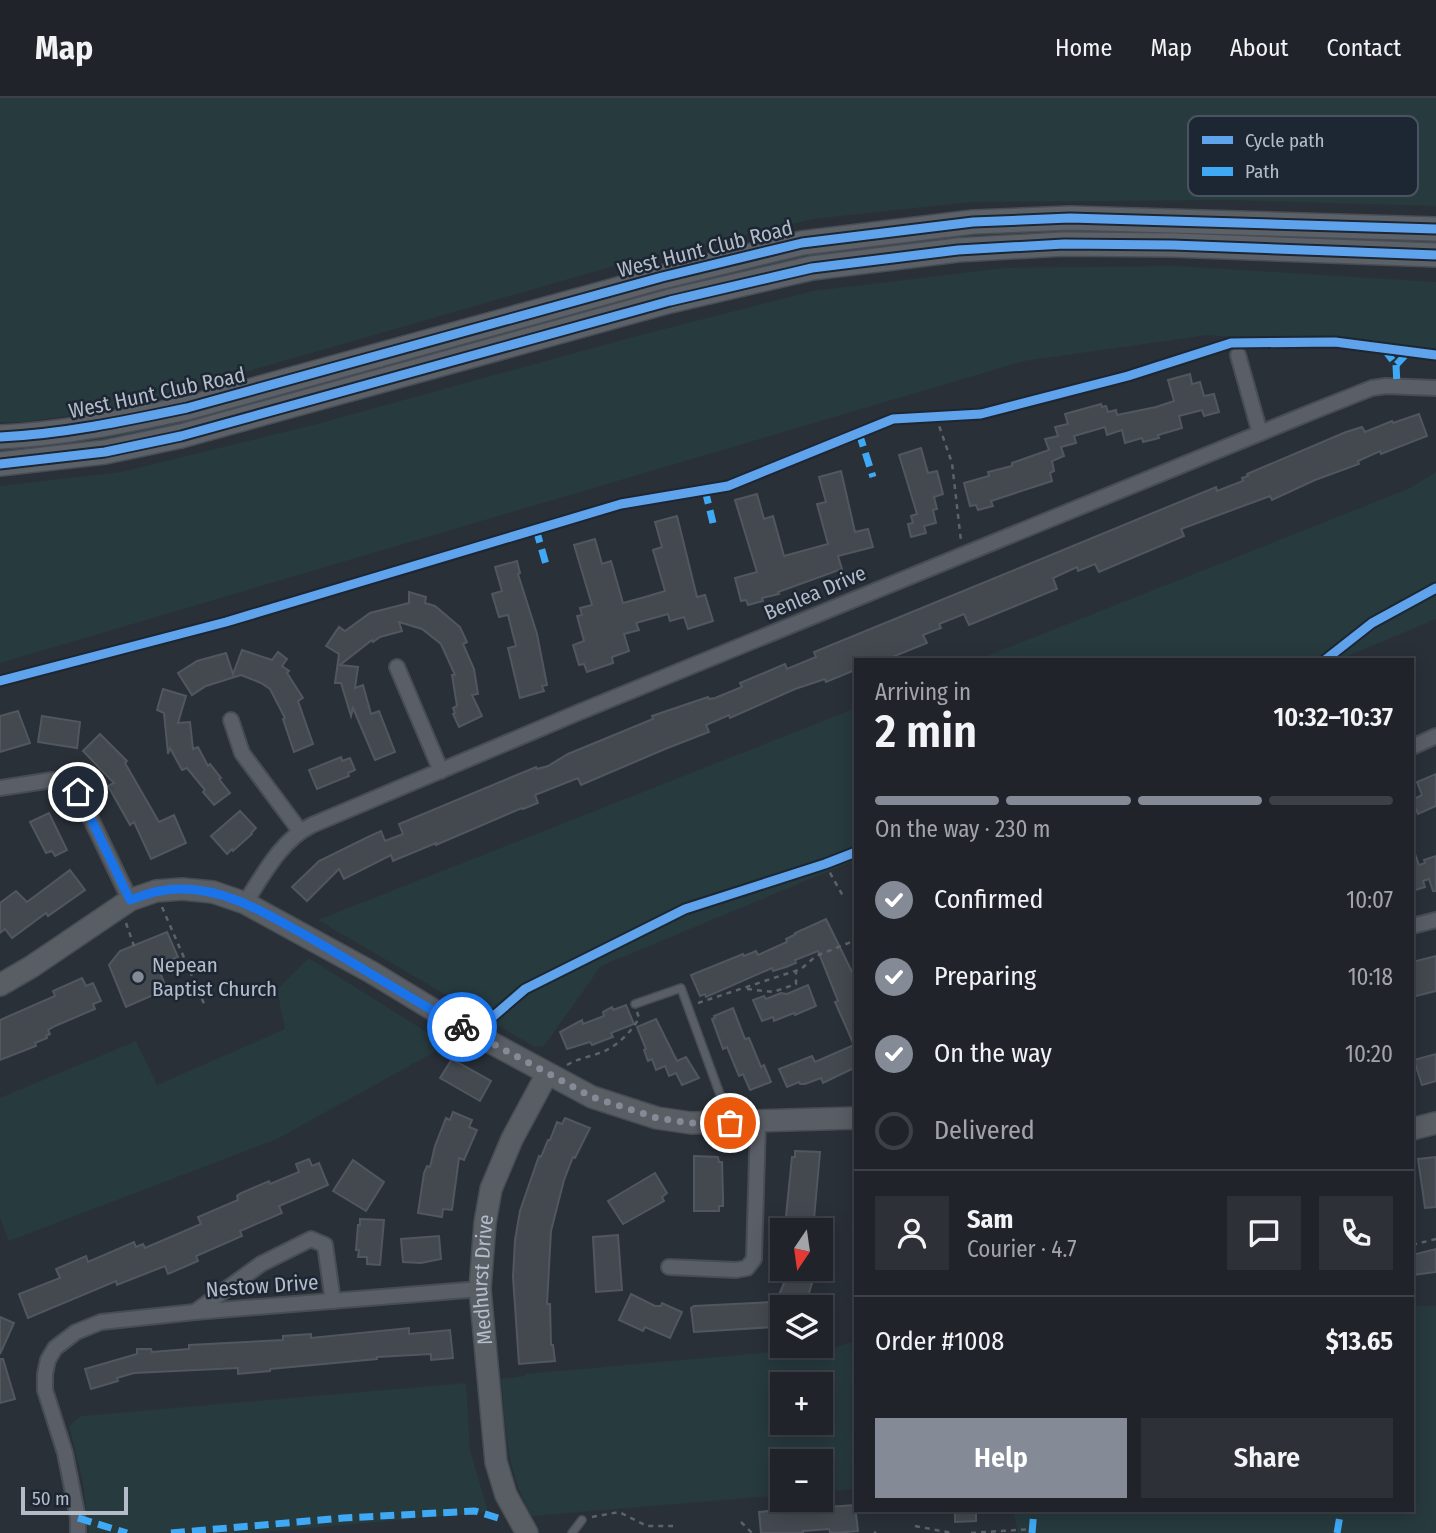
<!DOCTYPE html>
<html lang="en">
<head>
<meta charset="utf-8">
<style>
	:root { --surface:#20242a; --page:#2d3036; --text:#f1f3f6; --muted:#a2a4a8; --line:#3d4147; --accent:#848b96 }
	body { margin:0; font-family:"Fira Sans Condensed",sans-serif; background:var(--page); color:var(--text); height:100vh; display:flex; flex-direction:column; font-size:26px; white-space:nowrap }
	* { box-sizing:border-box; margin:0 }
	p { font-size:23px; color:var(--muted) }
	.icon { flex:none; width:38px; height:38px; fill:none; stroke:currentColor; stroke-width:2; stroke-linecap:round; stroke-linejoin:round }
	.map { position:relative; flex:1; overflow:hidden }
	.sheet { position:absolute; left:854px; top:560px; width:560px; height:854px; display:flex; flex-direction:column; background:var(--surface); border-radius:0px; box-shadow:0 4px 18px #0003,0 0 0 2px var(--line) }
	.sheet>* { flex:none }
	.needle { width:46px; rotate:193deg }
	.tools { position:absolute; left:770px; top:1120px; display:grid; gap:14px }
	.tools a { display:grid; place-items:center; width:63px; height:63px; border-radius:0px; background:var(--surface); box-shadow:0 4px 18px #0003,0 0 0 2px var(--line); font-size:35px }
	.scale { position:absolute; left:21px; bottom:18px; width:107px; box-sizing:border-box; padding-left:7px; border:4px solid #b4bcc9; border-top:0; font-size:19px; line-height:24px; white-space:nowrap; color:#b4bcc9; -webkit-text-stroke:5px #1d2633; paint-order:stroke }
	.pin { position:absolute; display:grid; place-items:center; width:60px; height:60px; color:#fff; margin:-30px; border:4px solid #fff; border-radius:50%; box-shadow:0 2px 7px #0007 }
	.courier { position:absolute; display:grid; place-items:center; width:70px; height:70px; margin:-35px; border:5px solid #1a73e8; border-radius:50%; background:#fff; color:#222; box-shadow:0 2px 9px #0007 }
	.headline em { font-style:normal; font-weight:600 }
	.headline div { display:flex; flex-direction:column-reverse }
	.headline { display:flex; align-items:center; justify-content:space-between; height:119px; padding:0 21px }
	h1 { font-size:46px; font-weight:600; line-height:52px }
	.bar { display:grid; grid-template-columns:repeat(4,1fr); gap:10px 7px; align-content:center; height:84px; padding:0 21px }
	.bar i { height:9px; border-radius:5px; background:var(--line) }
	.bar .selected { background:var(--accent) }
	.bar p { grid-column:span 4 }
	.line { display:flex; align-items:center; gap:18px; padding:0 21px; border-top:2px solid var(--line) }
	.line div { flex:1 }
	.round { display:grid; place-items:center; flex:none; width:74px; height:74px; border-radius:0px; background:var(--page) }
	ol { padding:0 21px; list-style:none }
	li { display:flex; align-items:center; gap:21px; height:77px }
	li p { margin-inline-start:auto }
	li .icon { padding:7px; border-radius:50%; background:var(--accent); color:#fff; stroke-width:4 }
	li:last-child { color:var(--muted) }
	li i { width:38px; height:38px; border:4px solid var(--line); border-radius:50% }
	.action { display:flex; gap:14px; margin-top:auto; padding:14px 21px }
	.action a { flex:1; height:80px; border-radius:0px; background:var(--accent); color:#fff; font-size:28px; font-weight:600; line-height:80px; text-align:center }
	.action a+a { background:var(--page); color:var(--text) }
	header { display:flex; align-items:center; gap:42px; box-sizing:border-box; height:98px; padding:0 35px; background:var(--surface); border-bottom:2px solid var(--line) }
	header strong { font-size:33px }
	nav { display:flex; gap:38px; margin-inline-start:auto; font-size:24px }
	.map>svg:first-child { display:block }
	.green { fill:#273a3e; fill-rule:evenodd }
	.building { fill:#444950; stroke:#52575f; stroke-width:2 }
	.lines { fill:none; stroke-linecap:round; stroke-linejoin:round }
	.lane-casing { stroke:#484c53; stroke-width:10 }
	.street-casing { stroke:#484c53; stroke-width:18 }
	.secondary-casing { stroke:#484c53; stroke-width:24 }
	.primary-casing { stroke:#484c55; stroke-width:26 }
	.path { stroke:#5d636a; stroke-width:2.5; stroke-dasharray:5 5; stroke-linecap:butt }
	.lane { stroke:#5a5e66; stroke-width:7 }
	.street { stroke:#5a5e66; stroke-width:14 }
	.secondary { stroke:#595d64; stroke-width:21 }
	.primary { stroke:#5c6168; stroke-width:23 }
	.quiet { stroke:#3fa9f5; stroke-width:7; stroke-dasharray:14 7; stroke-linecap:butt }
	.cycleway-casing { stroke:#1d2633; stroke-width:13 }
	.cycleway { stroke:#60a3ed; stroke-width:9 }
	.done { stroke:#848b96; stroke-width:7; stroke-dasharray:0 12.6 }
	.route { stroke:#1a73e8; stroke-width:9 }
	.poi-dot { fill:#848b96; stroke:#1d2633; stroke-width:2.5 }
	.labels { text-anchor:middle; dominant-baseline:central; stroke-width:5; stroke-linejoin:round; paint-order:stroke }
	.street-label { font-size:21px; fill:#b4bcc9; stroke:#1d2633 }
	.poi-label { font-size:21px; fill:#b4bcc9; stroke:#1d2633; text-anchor:start }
	.key { fill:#1d2633; stroke:#4a5360; stroke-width:2 }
	.key-label { font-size:19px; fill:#b4bcc9 }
</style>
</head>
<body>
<header>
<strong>Map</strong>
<nav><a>Home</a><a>Map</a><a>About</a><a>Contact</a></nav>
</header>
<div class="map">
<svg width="1436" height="1435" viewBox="0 0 1436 1435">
	<rect width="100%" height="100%" fill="#2a3038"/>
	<g class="green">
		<path d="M0,0H1436V108L1231,102L971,104L813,121L617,167L117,311L24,324H0Z"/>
		<path d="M1051,129L1436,140V149L928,146L109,345L0,357V348L777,160L915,138Z"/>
		<path d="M1175,168L1436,184V255L1208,237L1024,263L0,565V388L121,374L313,327L633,239L813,193L1004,170Z"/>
		<path d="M1436,374V521L1338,562H977L1408,391Z"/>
		<path d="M856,610V762L601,868L544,948L535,949L318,822Z"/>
		<path d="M309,860L447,947L277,1041L9,1143L0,1119V1000L136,943L157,987L285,931L277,892Z"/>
		<path d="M1412,1208H1436V1435H1018L1013,1412H1412Z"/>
		<path d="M848,1245H856V1391L821,1394V1363H782V1397L532,1418C506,1375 506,1330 501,1281L525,1278V1276L839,1248ZM782,1286H821V1325H782Z"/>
		<path d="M466,1285L470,1352L488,1414L256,1435H89L83,1384L69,1328L81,1318Z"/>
	</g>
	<g class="building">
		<path d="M1190,276L1192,286L1200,284L1204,298L1214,296L1219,314L1204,318L1202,312L1179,318L1182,330L1158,337L1159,340L1143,344L1142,340L1125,345L1122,332L1107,337L1105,329L1074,338L1076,345L1061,349L1064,358L1052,363L1054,373L1050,375L1052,383L991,403L993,408L978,412L976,407L970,408L964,385L989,378L988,374L1012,368V365L1049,352L1045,341L1058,338L1055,329L1068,326L1065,316L1101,306L1102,309L1106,308L1108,314L1116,312L1117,317L1156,309L1174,303L1168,282Z"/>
		<path d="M1419,316L1427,338L1381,356L1380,353L1358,363L1359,366L1315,382L1272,402L1270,398L1181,431L1184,438L1099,474L1095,466L1078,473L1077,469L1053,480L1057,491L969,527L964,516L939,526L941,530L923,537L927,545L885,562H856L855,572L826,584L825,581L795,591L730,620L729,617L706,627L709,634L665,651L581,687L578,680L535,697L538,705L523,711L522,710L436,747V745L393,763L391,757L344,781L339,771L307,803L292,789L319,763L368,739L381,733L385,743L403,736L399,726L536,669L537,671L548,668L568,656L653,621L652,618L708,599L709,601L715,600L742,589L740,585L764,575L785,566L787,571L816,559L814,554L956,496L1216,389L1217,393L1243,383L1242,380L1248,378L1247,376L1346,334L1362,329L1365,334L1392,323L1393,325Z"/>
		<path d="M921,350L928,375L937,373L943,396L934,399L937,411L933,412L936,425L924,428L926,435L911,439L908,426L913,425L911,418L917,416L899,357Z"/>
		<path d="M841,373L855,434L868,431L873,449L838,458L842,471L778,494L779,496L762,500L763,503L748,507L746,502L741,503L735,480L757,474L735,402L757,396L764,421L773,418L784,458L828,446L817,406L826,404L819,379Z"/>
		<path d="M677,418L697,499L705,497L713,523L688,531L684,519L670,523L668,516L636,525L639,532L624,536L629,553L612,559L613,565L587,574L584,566L579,567L573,547L584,543L577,518L582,517L580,510L592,507L574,447L595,441L602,466L611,463L623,505L645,499L665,493L653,452L662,449L655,424Z"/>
		<path d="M517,463L520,475L518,476L537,536L547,587L542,588L544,593L520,600L508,550L516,548L511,529L508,517L499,519L492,496L502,493L495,469Z"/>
		<path d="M409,494L426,499L425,505L435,508L460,529L467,544L463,546L474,571L478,596L472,597L482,618L459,629L453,616L455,615L453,610L457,608L452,577H455L441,546L422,531L399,524L402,533L380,539L373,544L372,542L340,567L358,569L355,590L363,587L371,616L379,613L395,654L375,662L353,610L351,618L341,585H335L339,556L326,548L339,529L345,533L370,515L409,505Z"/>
		<path d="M242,552L272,562L278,554L287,561L282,568L289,573L287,575L303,600L298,603L313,646L294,654L283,621L285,620L270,591L261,585L241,577L206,588L192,597L178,575L197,563L226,555L233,576Z"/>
		<path d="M163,591L186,598L178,625L190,624L193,651L198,649L208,668L210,666L221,680L219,681L230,695L214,707L203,694L205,692L187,670L182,672L170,650L168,656L164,615L157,612Z"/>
		<path d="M18,613L30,645L0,654V618Z"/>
		<path d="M42,618L80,624L77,650L38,644Z"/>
		<path d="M100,636L127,663L125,665L159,724L174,717L186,745L151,761L134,724L130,727L108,688L114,685L83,653Z"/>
		<path d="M341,659L342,663L350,660L355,672L348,675L349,678L317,691L309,672Z"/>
		<path d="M1436,676V708L1418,716L1412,702L1422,697L1417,684Z"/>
		<path d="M240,713L256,730L251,735L252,736L233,753L232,751L227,756L211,738Z"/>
		<path d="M49,715L67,752L55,758L52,753L46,755L30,724Z"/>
		<path d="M1412,756H1415L1419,767L1425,765L1424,762L1436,758V793H1433L1429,781L1423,783L1425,789L1412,793Z"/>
		<path d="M70,772L85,792L48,818L46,815L12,840L5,831L0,835V805L16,793L27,804Z"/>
		<path d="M826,821L856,882V969L823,985L821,980L805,986H800L799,984L787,989L779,971L812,958L815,964L854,947L835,904L838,903L818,853L795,862L796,865L786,869L773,873L772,870L706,899L705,896L700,898L691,877L743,856L744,858L756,853L758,857L787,844L786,841L796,836L795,835Z"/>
		<path d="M167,834L178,859L157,868L167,891L126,909L109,867L120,853Z"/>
		<path d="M1436,858V893L1412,899V864Z"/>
		<path d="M82,880L86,888L93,885L101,903L93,906L95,911L55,928L48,932L50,936L46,938L47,940L35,945L36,948L0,962V922L55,898L53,893Z"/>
		<path d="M808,887L816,908L795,917L794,915L774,923L773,919L762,923L753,902L764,898L766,901L781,895L787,896Z"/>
		<path d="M626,907L634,926L611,935L613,939L592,947L590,944L567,951L560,934L582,922L583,926L604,918L603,914L612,909L613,912Z"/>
		<path d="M733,910L745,941L749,940L761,969L764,967L771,984L750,992L743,976L739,978L727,949L723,951L712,921L715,920L714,918Z"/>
		<path d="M656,921L677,963L686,959L699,980L682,987L676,975L669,978L665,968L656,972L652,961L648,963L644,952L646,951L637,929Z"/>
		<path d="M1436,956V983L1422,987L1414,962Z"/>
		<path d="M452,961L491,983L480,1003L440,980Z"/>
		<path d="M453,1014L472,1022L469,1029L477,1032L464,1062L459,1060L452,1112L443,1111L442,1119L418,1115L424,1075L427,1068L430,1069L435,1048L446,1020L450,1022Z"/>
		<path d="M565,1020L590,1030L575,1060L573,1059L564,1082L551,1133L547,1206H550L551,1247H553L555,1263L519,1266L513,1179L515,1142L520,1113L539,1058L541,1059L548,1042H550L557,1024L562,1026Z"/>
		<path d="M795,1053L820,1054L813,1132H788V1128H785L792,1059H795Z"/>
		<path d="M694,1058L718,1059L719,1064H722L723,1099V1108H719V1113H694Z"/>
		<path d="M1436,1059V1109L1425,1110L1418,1061Z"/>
		<path d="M309,1061L312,1068L319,1065L328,1087L279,1108L282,1115L240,1133L242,1138L196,1158L198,1163L168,1176L165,1168L117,1187L116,1183L28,1220L19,1196L60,1180L56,1171L86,1158L88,1164L134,1144L136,1149L143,1146L145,1150L201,1126L198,1119L238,1102L237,1098L239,1096L269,1083L270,1086L299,1074L296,1066Z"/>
		<path d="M353,1062L384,1084L366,1113L333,1093Z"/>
		<path d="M655,1075L667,1095L662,1099L664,1103L623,1126L608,1103Z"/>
		<path d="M360,1121L384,1122L380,1167L367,1166V1159H358L359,1152H356L358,1127H360Z"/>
		<path d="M618,1137L622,1192L596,1194L593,1139Z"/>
		<path d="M439,1138L441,1161L421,1165L403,1164L401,1141Z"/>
		<path d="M1436,1151V1174L1412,1177V1157Z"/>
		<path d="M790,1171H816L805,1209L778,1199Z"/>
		<path d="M631,1196L655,1208H661L662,1205L682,1214L670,1240L645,1229L643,1233L619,1222Z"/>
		<path d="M772,1204L774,1229L694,1234L691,1210L694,1208Z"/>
		<path d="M0,1219L14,1225L0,1256Z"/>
		<path d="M409,1230V1236L450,1232L453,1260L431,1262V1256L377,1259V1261L270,1271V1273L238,1276V1270L134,1275L117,1280L118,1283L91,1291L85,1271L137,1256V1251H151L152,1254L189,1251V1247L283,1242V1238L311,1236V1240Z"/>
		<path d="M0,1261H3L15,1301L0,1305Z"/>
		<path d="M827,1406L828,1409L855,1407L858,1433L836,1435L830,1434L829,1431L803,1433V1435H761L759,1414Z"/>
		<path d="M955,1412H976V1423L955,1424Z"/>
	</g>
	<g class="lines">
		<g class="lane-casing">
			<g id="lane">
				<path d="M635,906L681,890L729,1021"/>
				<path d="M572,1435L582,1422"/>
			</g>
		</g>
		<g class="street-casing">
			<g id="street">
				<path d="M1238,257L1260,335"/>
				<path d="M397,569L441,673"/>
				<path d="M231,622L242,655L300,733"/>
				<path d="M1412,649L1436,638"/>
				<path d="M0,690L52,682L78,694L130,802"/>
				<path d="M245,805C263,777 282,741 312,727L577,615L1314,313L1372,290L1386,288L1436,290"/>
				<path d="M1412,828L1436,822"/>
				<path d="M669,1169L736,1172L747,1170L754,1161L758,1024"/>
				<path d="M195,1214L261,1166L311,1141L325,1147L333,1203"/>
				<path d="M78,1435V1420L65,1355L45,1292V1276L48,1262L55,1250L76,1234L101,1224L195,1214L480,1191"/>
			</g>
		</g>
		<g class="secondary-casing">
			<g id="secondary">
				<path d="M0,887L31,869L130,802L156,793L182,791L213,794L245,805L371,874L460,928L592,999L657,1020L691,1025L856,1020"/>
				<path d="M1412,1031L1436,1025"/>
				<path id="s1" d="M527,1435L506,1397L496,1364L480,1191L485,1125L491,1091L512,1041L547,976"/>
			</g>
		</g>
		<g class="primary-casing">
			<g id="primary">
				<path d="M0,339C63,336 125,323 187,310L662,179L802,145L973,124L1070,120L1436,131"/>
				<path d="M0,366L105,354L181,338L670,203L812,170L958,152L1064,146L1173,147L1436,157"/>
			</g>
		</g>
		<g class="path">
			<path d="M936,319L952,365L961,443"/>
			<path d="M825,766L843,798"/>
			<path d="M162,809L205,908"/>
			<path d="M126,825L134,848"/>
			<path d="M747,891L773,894L796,886V873"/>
			<path d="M698,905L801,871L816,858L856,842"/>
			<path d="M567,967C579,960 593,958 605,953C619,946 632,933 639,920L637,914"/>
			<path d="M1412,1147L1436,1141"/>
			<path d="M592,1419L619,1414L647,1428H673"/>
			<path d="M741,1424L752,1435"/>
			<path d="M915,1428L952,1435"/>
			<path d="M874,1435L876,1434"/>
			<path d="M971,1435L1032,1431"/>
		</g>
		<use href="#lane" class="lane"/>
		<use href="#street" class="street"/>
		<use href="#secondary" class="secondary"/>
		<use href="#primary" class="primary"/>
		<g class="quiet">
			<path d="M1384,251L1396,267L1409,253"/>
			<path d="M1396,267L1397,287"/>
			<path d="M859,335L873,379"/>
			<path d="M705,392L713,425"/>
			<path d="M536,431L547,470"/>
			<path d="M78,1420L127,1435"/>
			<path d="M171,1435L343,1420L475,1413L498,1420"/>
			<path d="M1032,1435L1034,1412"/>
			<path d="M1337,1435L1341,1412"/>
		</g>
		<g class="cycleway-casing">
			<g id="cycleway">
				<path d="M0,339C63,336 125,323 187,310L662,179L802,145L973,124L1070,120L1436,131"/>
				<path d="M0,366L105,354L181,338L670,203L812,170L958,152L1064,146L1173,147L1436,157"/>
				<path d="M1325,562L1372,525L1436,490"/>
				<path d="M0,583L226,524L621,406L728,388L893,321L981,316L1128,278L1231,245L1335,244L1436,257"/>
				<path d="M474,935L525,891L685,811L825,766L856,754"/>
			</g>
		</g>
		<use href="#cycleway" class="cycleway"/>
	</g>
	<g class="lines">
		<path class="done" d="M462,929L592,999L657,1020L691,1025H730"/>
		<path class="route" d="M78,694L130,802C147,796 163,790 182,791C228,791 266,816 305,837C358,867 409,900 462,929"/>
	</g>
	<circle class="poi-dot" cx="138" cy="879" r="7"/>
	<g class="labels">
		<g class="street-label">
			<text transform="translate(705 151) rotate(-14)">West Hunt Club Road</text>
			<text transform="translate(157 295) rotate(-12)">West Hunt Club Road</text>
			<text transform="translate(815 495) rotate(-23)">Benlea Drive</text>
			<text stroke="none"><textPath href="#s1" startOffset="261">Medhurst Drive</textPath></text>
			<text transform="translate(262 1188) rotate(-4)">Nestow Drive</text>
		</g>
		<g class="poi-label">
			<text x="152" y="867">Nepean<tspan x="152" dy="24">Baptist Church</tspan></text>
		</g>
	</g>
	<rect x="1188" y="18" width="230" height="80" rx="10" class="key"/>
	<rect x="1202" y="38" width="31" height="8" fill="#60a3ed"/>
	<rect x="1202" y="69" width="31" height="9" fill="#3fa9f5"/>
	<g class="key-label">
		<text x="1245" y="49">Cycle path</text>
		<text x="1245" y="80">Path</text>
	</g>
</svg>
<div class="tools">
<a><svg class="needle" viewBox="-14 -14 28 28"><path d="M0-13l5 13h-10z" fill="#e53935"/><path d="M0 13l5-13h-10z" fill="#a2a4a8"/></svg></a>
<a><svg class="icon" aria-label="layers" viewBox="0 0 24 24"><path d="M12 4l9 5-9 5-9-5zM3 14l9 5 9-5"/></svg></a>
<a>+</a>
<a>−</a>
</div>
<div class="scale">50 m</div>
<div class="pin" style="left:730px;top:1025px;background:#ea580c"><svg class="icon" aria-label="bag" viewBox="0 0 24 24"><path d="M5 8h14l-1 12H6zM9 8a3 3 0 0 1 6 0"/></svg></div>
<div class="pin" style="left:78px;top:694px;background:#1f2937"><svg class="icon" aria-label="home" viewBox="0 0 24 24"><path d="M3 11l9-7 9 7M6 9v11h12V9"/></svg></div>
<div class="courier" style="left:462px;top:929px"><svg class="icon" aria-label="bike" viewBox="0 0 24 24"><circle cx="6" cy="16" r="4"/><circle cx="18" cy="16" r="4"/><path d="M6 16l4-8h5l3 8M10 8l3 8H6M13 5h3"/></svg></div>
<section class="sheet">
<div class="headline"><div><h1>2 min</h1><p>Arriving in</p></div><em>10:32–10:37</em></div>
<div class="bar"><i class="selected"></i><i class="selected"></i><i class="selected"></i><i></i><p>On the way · 230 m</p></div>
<ol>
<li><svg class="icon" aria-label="check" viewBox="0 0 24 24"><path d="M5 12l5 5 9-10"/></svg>Confirmed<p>10:07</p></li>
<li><svg class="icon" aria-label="check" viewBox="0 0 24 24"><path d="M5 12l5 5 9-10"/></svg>Preparing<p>10:18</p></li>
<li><svg class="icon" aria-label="check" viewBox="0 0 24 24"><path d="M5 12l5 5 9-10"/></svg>On the way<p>10:20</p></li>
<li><i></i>Delivered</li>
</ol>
<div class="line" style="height:126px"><a class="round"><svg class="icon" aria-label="person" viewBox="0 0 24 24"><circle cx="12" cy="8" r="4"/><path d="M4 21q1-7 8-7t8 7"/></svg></a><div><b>Sam</b><p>Courier · 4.7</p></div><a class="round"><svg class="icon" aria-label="chat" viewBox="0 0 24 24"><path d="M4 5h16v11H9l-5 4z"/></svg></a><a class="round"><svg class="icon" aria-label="phone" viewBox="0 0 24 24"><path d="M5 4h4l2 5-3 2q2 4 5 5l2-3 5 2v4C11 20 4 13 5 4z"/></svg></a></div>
<div class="line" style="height:91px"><div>Order #1008</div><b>$13.65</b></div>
<div class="action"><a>Help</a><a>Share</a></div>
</section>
</div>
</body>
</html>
